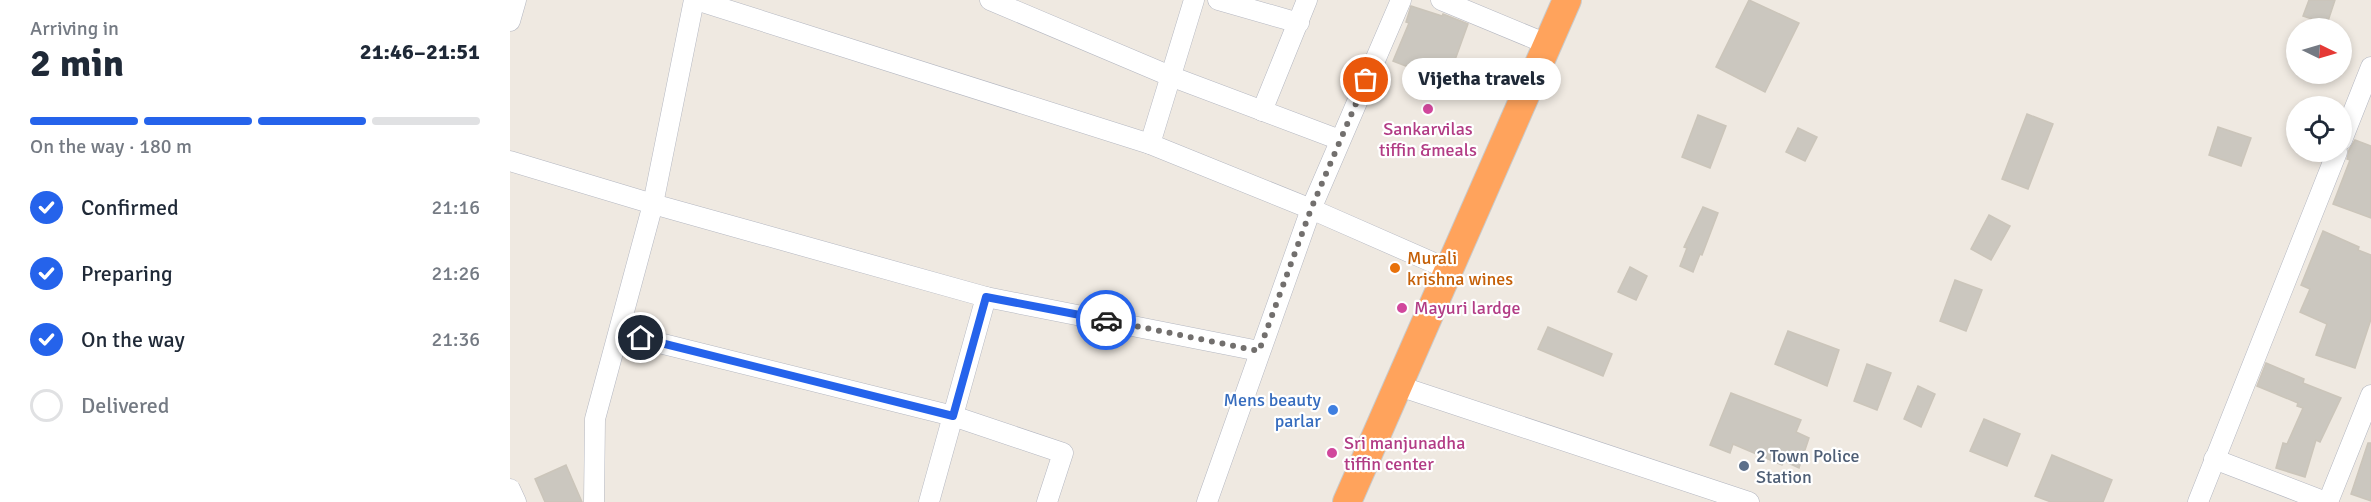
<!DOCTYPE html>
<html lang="en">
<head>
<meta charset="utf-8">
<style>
	:root { --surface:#fff; --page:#f6f6f7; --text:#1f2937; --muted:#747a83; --line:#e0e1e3; --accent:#2563eb }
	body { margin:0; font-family:Signika,sans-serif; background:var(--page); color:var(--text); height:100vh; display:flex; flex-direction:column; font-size:22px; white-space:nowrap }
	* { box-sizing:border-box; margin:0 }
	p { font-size:20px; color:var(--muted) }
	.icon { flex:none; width:33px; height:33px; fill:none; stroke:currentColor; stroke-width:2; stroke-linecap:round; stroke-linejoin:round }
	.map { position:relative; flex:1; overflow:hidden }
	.sheet { display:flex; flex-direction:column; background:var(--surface); width:510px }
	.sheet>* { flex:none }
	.needle { width:39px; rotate:95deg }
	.fabs { position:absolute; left:1776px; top:18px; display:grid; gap:12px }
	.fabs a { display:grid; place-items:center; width:66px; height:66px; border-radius:50%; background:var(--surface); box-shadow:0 3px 9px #0003; font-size:30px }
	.pin { position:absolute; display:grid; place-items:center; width:51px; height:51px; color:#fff; margin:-26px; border:3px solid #fff; border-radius:50%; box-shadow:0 2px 6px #0007 }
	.courier { position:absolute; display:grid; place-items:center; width:60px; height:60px; margin:-30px; border:4px solid #2563eb; border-radius:50%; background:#fff; color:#222; box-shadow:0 2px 8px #0007 }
	.bubble { position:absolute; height:42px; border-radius:21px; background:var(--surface); box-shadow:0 3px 9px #0003; font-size:20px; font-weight:700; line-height:42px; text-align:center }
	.overview em { font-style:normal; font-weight:700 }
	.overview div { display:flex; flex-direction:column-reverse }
	.overview { display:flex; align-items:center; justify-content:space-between; height:102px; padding:0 30px }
	h1 { font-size:39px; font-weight:700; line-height:45px }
	.bar { display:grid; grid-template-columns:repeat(4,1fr); gap:9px 6px; align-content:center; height:72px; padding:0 30px }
	.bar i { height:8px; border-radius:4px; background:var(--line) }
	.bar .on { background:var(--accent) }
	.bar p { grid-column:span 4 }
	ol { padding:0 30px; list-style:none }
	li { display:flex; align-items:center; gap:18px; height:66px }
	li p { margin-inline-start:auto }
	li .icon { padding:6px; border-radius:50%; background:var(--accent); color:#fff; stroke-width:4 }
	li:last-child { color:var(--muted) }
	li i { width:33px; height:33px; border:3px solid var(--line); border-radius:50% }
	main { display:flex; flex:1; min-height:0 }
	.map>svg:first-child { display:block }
	.building { fill:#cbc7bf; stroke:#cbc5ba; stroke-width:1.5 }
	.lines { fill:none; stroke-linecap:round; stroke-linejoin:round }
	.minor-casing { stroke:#b4b7c1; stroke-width:21 }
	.highway-casing { stroke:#c9c9c9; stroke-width:30 }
	.minor { stroke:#fff; stroke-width:20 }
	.highway { stroke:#ffa35c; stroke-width:28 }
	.done { stroke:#726f6d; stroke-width:6; stroke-dasharray:0 10.8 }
	.route { stroke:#2563eb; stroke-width:8 }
	.hotel-dot { fill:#d1479c; stroke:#fff; stroke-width:2 }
	.food-dot { fill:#e8710a; stroke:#fff; stroke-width:2 }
	.shop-dot { fill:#3f7fe0; stroke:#fff; stroke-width:2 }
	.service-dot { fill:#5c6f8a; stroke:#fff; stroke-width:2 }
	.labels { text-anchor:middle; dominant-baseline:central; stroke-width:4.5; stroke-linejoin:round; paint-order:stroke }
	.hotel-label { font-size:18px; fill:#b23c85; stroke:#fff; text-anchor:start }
	.food-label { font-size:18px; fill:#c56008; stroke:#fff; text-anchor:start }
	.shop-label { font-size:18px; fill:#366cbe; stroke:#fff; text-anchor:end }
	.service-label { font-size:18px; fill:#4e5e75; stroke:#fff; text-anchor:start }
</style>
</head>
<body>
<main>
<section class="sheet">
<div class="overview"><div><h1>2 min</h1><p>Arriving in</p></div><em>21:46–21:51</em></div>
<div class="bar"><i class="on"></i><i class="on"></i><i class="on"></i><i></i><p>On the way · 180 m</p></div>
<ol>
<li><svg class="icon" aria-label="check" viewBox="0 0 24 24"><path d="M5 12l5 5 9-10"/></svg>Confirmed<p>21:16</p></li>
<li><svg class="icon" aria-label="check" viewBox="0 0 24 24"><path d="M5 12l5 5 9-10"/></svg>Preparing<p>21:26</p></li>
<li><svg class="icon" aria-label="check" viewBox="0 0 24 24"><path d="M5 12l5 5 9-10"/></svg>On the way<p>21:36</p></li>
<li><i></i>Delivered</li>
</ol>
</section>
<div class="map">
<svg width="1861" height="502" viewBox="0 0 1861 502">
	<rect width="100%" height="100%" fill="#efe9e1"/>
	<g class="building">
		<path d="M1239,0L1289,23L1255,92L1206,67Z"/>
		<path d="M1799,0H1825L1817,24L1793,16Z"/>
		<path d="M901,6L932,16L933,14L958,24L937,82L883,61L899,23L896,22Z"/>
		<path d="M1517,114L1543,124L1518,189L1492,179Z"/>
		<path d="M1188,115L1216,126L1200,168L1172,157Z"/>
		<path d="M1708,127L1741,138L1731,166L1699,155Z"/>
		<path d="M1288,128L1307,137L1295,161L1276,152Z"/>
		<path d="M1845,140L1861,146V218L1823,204L1840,160L1837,159L1839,150Z"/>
		<path d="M1193,207L1208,213L1192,255L1190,254L1183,272L1170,266L1177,248L1174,247Z"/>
		<path d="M1479,215L1500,226L1481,260L1461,249Z"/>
		<path d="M1813,231L1849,247L1848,250L1861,255V319L1845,368L1806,355L1817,324L1790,312L1800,289L1791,285Z"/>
		<path d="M1120,267L1137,276L1126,300L1108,292Z"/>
		<path d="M1445,280L1472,290L1456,331L1430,321Z"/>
		<path d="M1038,327L1102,354L1093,376L1028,349Z"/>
		<path d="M1278,331L1329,350L1317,386L1265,364Z"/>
		<path d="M1756,363L1794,379L1793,383L1831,398L1810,442L1806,440L1795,477L1766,468L1773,443L1777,444L1793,408L1787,406L1788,403L1747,386Z"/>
		<path d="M1357,364L1381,373L1367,410L1344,401Z"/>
		<path d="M1408,386L1425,394L1411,427L1394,419Z"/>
		<path d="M1221,393L1291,420L1286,432L1299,438L1289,468L1274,461L1272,465L1223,444L1220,453L1200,445Z"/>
		<path d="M1474,419L1510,434L1497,466L1460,451Z"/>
		<path d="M1858,443H1861V501L1841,494Z"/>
		<path d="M1542,455L1602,480L1593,502H1541L1525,496Z"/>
		<path d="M56,465L72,502H35L25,479Z"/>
	</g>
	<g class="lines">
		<g class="minor-casing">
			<g id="minor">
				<path d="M186,0L640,144L801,209L940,270"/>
				<path d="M480,0L660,76L830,140"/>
				<path d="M708,0L789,23"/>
				<path d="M931,0L1037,44"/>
				<path d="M0,21L6,0"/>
				<path d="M752,111L797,0"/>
				<path d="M1832,140L1861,67"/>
				<path d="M640,144L684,0"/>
				<path d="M0,161L143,204L476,297L749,351"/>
				<path d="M109,333L443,416L553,453L537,502"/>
				<path d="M889,386L1239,502"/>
				<path d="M1704,459L1816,502"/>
				<path d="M0,489L6,502"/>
				<path d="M84,502L85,419L143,204L184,0"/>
				<path d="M419,502L476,297"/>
				<path d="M697,502L801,209L891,0"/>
				<path d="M1688,502L1827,152"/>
				<path d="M1818,502L1861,395"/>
			</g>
		</g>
		<g class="highway-casing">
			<path id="highway" d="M837,502L1057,0"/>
		</g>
		<use href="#minor" class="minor"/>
		<use href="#highway" class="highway"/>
	</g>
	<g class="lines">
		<path class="done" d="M596,320L749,351L801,209L856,80"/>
		<path class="route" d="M131,338L443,416L476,297L596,320"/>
	</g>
	<g class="hotel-dot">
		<circle cx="918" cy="109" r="6"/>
		<circle cx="892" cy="308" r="6"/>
		<circle cx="822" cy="453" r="6"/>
	</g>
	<circle class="food-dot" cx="885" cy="268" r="6"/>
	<circle class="shop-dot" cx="823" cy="410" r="6"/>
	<circle class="service-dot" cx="1234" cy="466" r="6"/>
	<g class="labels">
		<g class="hotel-label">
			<text x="918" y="129" text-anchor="middle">Sankarvilas<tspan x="918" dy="21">tiffin &amp;meals</tspan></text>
			<text x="904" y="308">Mayuri lardge</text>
			<text x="834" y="443">Sri manjunadha<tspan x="834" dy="21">tiffin center</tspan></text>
		</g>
		<g class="food-label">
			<text x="897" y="258">Murali<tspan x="897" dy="21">krishna wines</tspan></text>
		</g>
		<g class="shop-label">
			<text x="811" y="400">Mens beauty<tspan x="811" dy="21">parlar</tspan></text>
		</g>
		<g class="service-label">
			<text x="1246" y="456">2 Town Police<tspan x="1246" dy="21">Station</tspan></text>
		</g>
	</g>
</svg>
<div class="fabs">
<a><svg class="needle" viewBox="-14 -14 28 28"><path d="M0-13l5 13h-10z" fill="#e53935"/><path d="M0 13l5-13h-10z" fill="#747a83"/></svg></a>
<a><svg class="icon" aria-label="locate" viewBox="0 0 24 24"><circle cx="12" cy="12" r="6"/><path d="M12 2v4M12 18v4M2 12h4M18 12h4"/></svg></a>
</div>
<div class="pin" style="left:856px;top:80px;background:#ea580c"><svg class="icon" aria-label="bag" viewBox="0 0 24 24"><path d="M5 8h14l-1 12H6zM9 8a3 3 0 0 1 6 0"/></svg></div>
<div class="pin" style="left:131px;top:338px;background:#1f2937"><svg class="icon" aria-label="home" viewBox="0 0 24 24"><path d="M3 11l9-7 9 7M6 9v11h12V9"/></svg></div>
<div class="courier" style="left:596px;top:320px"><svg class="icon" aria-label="car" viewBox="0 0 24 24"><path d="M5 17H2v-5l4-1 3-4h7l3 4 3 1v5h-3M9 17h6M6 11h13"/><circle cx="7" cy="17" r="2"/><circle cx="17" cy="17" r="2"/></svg></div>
<div class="bubble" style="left:892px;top:58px;width:159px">Vijetha travels</div>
</div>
</main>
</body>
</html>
